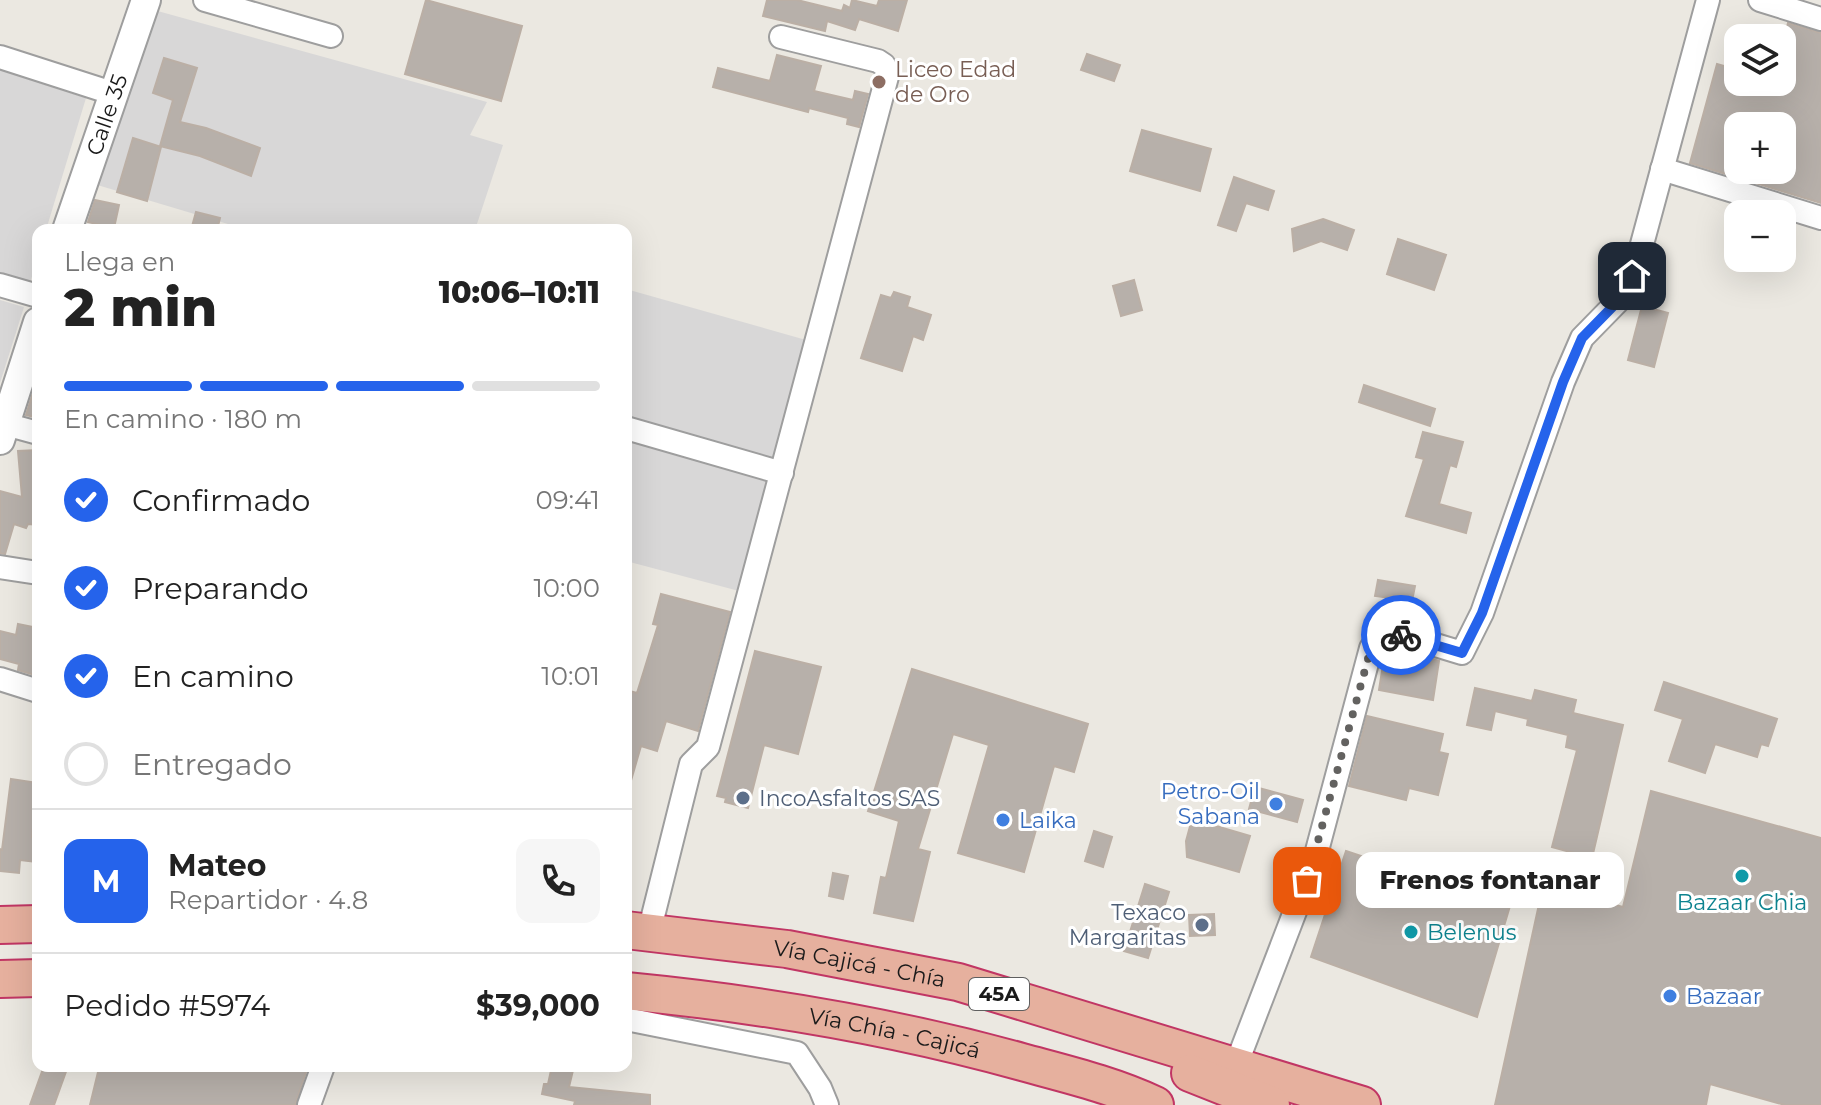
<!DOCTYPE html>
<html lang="es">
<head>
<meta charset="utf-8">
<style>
	:root { --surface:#fff; --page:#f6f6f6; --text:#222; --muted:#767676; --line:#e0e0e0; --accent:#2563eb }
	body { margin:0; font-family:Montserrat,sans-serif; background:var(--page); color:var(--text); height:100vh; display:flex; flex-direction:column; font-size:30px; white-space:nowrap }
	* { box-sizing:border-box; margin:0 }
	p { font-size:26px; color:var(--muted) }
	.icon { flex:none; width:44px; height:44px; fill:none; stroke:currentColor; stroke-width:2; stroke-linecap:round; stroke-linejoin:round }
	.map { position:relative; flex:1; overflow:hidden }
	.sheet { position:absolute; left:32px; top:224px; width:600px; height:848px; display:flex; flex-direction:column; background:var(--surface); border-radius:16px; box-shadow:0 8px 32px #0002 }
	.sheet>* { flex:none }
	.fabs { position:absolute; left:1724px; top:24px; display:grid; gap:16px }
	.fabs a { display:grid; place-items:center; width:72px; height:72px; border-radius:16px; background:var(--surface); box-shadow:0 8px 32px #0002; font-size:40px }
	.pin { position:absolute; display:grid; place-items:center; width:68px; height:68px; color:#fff; margin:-34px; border-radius:16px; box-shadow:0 4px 12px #0006 }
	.courier { position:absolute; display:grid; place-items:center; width:80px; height:80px; margin:-40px; border:6px solid #2563eb; border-radius:50%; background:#fff; color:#222; box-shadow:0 2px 10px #0007 }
	.bubble { position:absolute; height:56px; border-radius:16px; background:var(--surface); box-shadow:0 8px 32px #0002; font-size:26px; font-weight:800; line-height:56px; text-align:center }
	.headline em { font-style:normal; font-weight:800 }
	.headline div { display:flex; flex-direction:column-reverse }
	.headline { display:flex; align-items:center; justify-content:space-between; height:136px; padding:0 32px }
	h1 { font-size:52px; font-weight:800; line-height:60px }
	.bar { display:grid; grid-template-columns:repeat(4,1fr); gap:12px 8px; align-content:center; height:96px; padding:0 32px }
	.bar i { height:10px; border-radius:6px; background:var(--line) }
	.bar .selected { background:var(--accent) }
	.bar p { grid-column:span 4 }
	.line { display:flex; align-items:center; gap:20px; padding:0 32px; border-top:2px solid var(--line) }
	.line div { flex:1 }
	.round { display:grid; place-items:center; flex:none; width:84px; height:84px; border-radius:16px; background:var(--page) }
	ol { padding:0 32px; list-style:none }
	li { display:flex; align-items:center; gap:24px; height:88px }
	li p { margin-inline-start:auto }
	li .icon { padding:8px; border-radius:50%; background:var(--accent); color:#fff; stroke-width:4 }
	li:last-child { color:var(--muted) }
	li i { width:44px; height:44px; border:4px solid var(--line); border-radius:50% }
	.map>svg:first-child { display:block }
	.residential { fill:#d8d7d7 }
	.building { fill:#b7b0aa; stroke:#bbafa5; stroke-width:2; fill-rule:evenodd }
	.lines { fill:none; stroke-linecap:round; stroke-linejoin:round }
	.minor-casing { stroke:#9e9e9e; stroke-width:26 }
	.tertiary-casing { stroke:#9e9e9e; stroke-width:32 }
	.trunk-casing { stroke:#c13664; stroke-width:40 }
	.minor { stroke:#fff; stroke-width:22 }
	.tertiary { stroke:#fff; stroke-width:28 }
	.trunk { stroke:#e6b09e; stroke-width:36 }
	.done { stroke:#636260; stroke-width:8; stroke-dasharray:0 14.4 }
	.route { stroke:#2563eb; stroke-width:10 }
	.education-dot { fill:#8d6e63; stroke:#fff; stroke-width:3 }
	.service-dot { fill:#5c6f8a; stroke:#fff; stroke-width:3 }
	.shop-dot { fill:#3f7fe0; stroke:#fff; stroke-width:3 }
	.culture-dot { fill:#0f9aa8; stroke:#fff; stroke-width:3 }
	.labels { text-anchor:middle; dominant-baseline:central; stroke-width:6; stroke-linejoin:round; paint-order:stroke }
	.shield { fill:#fff; stroke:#5f5f5f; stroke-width:2 }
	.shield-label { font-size:20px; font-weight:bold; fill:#1a1a1a }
	.education-label { font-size:22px; fill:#785e54; stroke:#fff; text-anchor:start }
	.street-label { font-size:22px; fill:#1a1a1a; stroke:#fff }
	.shop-label { font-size:22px; fill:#366cbe; stroke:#fff; text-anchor:start }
	.service-label { font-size:22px; fill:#4e5e75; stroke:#fff; text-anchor:start }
	.culture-label { font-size:22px; fill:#0d838f; stroke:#fff }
</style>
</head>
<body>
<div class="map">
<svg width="1821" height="1105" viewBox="0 0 1821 1105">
	<rect width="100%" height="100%" fill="#ebe8e1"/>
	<g class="residential">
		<path d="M154,10L487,102L470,135L503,145L475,230H248L94,184Z"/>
		<path d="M0,70L86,98L46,230H38V257L30,283L0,273Z"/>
		<path d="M626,289L806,340L739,591L626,561Z"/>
		<path d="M0,300L24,307L0,383Z"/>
	</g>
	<g class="building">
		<path d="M426,0L522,26L501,101L405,74Z"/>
		<path d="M767,0H797L842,11L844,5L850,8L852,0L877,6L879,0H907L898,31L859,19L855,30L827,21L825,31L763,16Z"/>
		<path d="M1788,23L1821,33V203L1690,163L1717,64L1738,70V82H1782V46ZM1738,126H1782V170H1738Z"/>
		<path d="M1087,54L1120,65L1114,81L1081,70Z"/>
		<path d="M777,55L821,66L814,91L853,100L855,91L868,94L859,127L847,124L848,118L809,108L808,112L713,87L718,68L770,81Z"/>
		<path d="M164,58L197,68L180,122L206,128L260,148L251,176L200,156L160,146L173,100L153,93Z"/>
		<path d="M1142,130L1211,149L1200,191L1130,171Z"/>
		<path d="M133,138L161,147L147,201L117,192Z"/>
		<path d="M1234,177L1274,191L1268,210L1246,203L1236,231L1218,225Z"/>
		<path d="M95,200L119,205L114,228L88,222Z"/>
		<path d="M196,212L220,218L217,230H191Z"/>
		<path d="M1323,219L1354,230L1347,250L1321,241L1294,251L1292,229Z"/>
		<path d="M1398,239L1446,255L1434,290L1387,274Z"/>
		<path d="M1134,280L1142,310L1121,316L1113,286Z"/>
		<path d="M894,292L910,297L907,307L931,315L923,340L913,336L902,371L861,358L881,295L891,298Z"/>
		<path d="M1642,306L1668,313L1654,367L1628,360Z"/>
		<path d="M36,383H38V418L26,415Z"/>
		<path d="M1364,385L1435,409L1430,426L1359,402Z"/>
		<path d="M1423,432L1463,442L1456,467L1450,465L1439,504L1471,513L1466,533L1406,516L1424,459L1416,457Z"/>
		<path d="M38,450V525L28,524L26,528L14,524L5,554L0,553V491L22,497L18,451Z"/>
		<path d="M1378,580L1415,586L1412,601L1375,596Z"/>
		<path d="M661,594L730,612L698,731L666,721L657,751L641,746L630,784H626V690L637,693L658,625L653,624Z"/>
		<path d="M18,624L38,628V676L18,670L19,664L0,659V631L16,635Z"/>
		<path d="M1395,647L1439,661L1433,700L1379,690L1385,652L1388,649Z"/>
		<path d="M755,651L821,667L798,754L764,745L748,808L725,802L726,798L717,796Z"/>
		<path d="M912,669L1088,724L1074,772L1054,766L1024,872L958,853L989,745L953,734L918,849L930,852L913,921L874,913L881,877L886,878L899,821L868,811Z"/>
		<path d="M1664,682L1777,719L1768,746L1761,744L1757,757L1715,744L1705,773L1669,761L1683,719L1655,710Z"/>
		<path d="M1475,688L1532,701L1535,690L1576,700L1573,713L1623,725L1592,858L1552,847L1577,750L1566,747L1568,735L1527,725L1528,719L1495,711L1491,730L1467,725Z"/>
		<path d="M1367,716L1443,734L1439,752L1448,754L1438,795L1409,788L1406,800L1349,786Z"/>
		<path d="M11,779L38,783L32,837L38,838L36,862L20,860L19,873L0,871V849L2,850Z"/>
		<path d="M1255,787L1303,800L1297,822L1249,809Z"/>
		<path d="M1651,791L1821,838V1105H1785L1710,1084L1706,1105H1495L1543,886L1623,907Z"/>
		<path d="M1192,819L1250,836L1239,872L1187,857L1186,841Z"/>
		<path d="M1094,831L1112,837L1103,867L1085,861Z"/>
		<path d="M1346,851L1510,906L1477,1017L1311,957Z"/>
		<path d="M833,873L848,876L843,899L829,896Z"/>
		<path d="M1145,884L1169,892L1148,958L1124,951Z"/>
		<path d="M1214,914L1215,935L1190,936L1189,915Z"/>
		<path d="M44,1066H68L54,1105H30Z"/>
		<path d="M117,1066H308L295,1105H90L99,1068L115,1072Z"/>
		<path d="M552,1066H574L569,1087L650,1095V1105H574L575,1101L542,1094L544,1084H548Z"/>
	</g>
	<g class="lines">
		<g class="minor-casing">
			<g id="minor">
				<path d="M205,0L331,36"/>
				<path d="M1760,0L1821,19"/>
				<path d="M0,57L112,93"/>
				<path d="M1662,169L1821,218"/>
				<path d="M0,285L38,296"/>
				<path d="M5,424L38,433"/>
				<path d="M626,428L782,473"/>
				<path d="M0,567L38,573"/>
				<path d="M0,679L38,691"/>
				<path d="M649,932L691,764L708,747L888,73L884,65L878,61L781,37"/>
				<path d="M626,1019L797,1053L820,1088L827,1105"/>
				<path d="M1236,1065L1314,862L1371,648L1380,636L1396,633L1462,653L1482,613L1563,382L1582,338L1626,293L1638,259L1708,0"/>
				<path d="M309,1105L323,1066"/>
			</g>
		</g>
		<g class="tertiary-casing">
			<g id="tertiary">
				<path id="s1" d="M67,230L146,0"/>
				<path d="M0,440L38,322"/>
			</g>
		</g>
		<g class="trunk-casing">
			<g id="trunk">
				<path d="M0,925L38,924"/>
				<path id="s2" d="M626,930L787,949L958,982L1362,1105"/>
				<path d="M0,979L38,978"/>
				<path id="s3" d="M626,991C760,1004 892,1026 1022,1062C1066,1074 1113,1085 1155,1105"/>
				<path d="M1190,1073L1271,1105"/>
			</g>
		</g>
		<use href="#minor" class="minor"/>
		<use href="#tertiary" class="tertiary"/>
		<use href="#trunk" class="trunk"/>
	</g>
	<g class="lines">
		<path class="done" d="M1307,881L1371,648L1380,636L1401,635"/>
		<path class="route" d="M1401,635L1462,653L1482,613L1563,382L1582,338L1626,293L1632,276"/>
	</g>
	<circle class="education-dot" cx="879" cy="82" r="8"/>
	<g class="service-dot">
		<circle cx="743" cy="798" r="8"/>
		<circle cx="1202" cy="925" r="8"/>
	</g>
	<g class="shop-dot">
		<circle cx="1276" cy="804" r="8"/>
		<circle cx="1003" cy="820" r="8"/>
		<circle cx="1670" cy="996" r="8"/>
	</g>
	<g class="culture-dot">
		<circle cx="1742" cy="876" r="8"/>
		<circle cx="1411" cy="932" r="8"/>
	</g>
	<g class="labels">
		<rect class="shield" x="969" y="978" width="60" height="32" rx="6"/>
		<g class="shield-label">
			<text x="999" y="994">45A</text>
		</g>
		<g class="education-label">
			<text x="895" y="69">Liceo Edad<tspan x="895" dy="25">de Oro</tspan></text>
		</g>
		<g class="street-label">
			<text stroke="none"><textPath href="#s1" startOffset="122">Calle 35</textPath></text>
			<text stroke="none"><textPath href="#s2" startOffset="236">Vía Cajicá - Chía</textPath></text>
			<text stroke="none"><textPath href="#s3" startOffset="272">Vía Chía - Cajicá</textPath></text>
		</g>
		<g class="shop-label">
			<text x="1260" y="791" text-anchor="end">Petro-Oil<tspan x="1260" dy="25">Sabana</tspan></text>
			<text x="1019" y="820">Laika</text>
			<text x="1686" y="996">Bazaar</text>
		</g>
		<g class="service-label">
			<text x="759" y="798">IncoAsfaltos SAS</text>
			<text x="1186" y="912" text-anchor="end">Texaco<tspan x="1186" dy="25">Margaritas</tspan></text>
		</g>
		<g class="culture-label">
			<text x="1742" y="902">Bazaar Chia</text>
			<text x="1427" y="932" text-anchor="start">Belenus</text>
		</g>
	</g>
</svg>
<div class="fabs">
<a><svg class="icon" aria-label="layers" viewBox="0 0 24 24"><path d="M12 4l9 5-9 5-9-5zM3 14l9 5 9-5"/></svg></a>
<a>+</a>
<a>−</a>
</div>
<div class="pin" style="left:1307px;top:881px;background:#ea580c"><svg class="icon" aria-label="bag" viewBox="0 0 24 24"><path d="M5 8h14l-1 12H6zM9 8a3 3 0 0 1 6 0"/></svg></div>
<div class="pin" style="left:1632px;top:276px;background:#1f2937"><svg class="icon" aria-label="home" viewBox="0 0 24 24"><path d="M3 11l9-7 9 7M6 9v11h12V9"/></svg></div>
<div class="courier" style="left:1401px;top:635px"><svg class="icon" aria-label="bike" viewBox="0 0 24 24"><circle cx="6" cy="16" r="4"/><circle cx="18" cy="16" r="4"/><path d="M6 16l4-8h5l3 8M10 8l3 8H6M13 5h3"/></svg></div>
<div class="bubble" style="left:1356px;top:852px;width:268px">Frenos fontanar</div>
<section class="sheet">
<div class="headline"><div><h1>2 min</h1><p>Llega en</p></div><em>10:06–10:11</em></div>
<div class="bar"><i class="selected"></i><i class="selected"></i><i class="selected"></i><i></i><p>En camino · 180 m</p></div>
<ol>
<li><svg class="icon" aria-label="check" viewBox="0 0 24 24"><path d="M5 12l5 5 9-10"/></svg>Confirmado<p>09:41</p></li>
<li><svg class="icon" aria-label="check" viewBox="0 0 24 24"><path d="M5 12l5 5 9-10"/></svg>Preparando<p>10:00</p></li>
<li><svg class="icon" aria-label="check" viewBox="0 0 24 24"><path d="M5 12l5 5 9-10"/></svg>En camino<p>10:01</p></li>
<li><i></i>Entregado</li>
</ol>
<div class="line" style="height:144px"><b class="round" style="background:var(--accent);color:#fff">M</b><div><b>Mateo</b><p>Repartidor · 4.8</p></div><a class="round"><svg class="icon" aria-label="phone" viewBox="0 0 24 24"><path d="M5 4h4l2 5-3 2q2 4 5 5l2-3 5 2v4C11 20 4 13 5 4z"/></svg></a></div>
<div class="line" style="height:104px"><div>Pedido #5974</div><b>$39,000</b></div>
</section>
</div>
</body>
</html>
